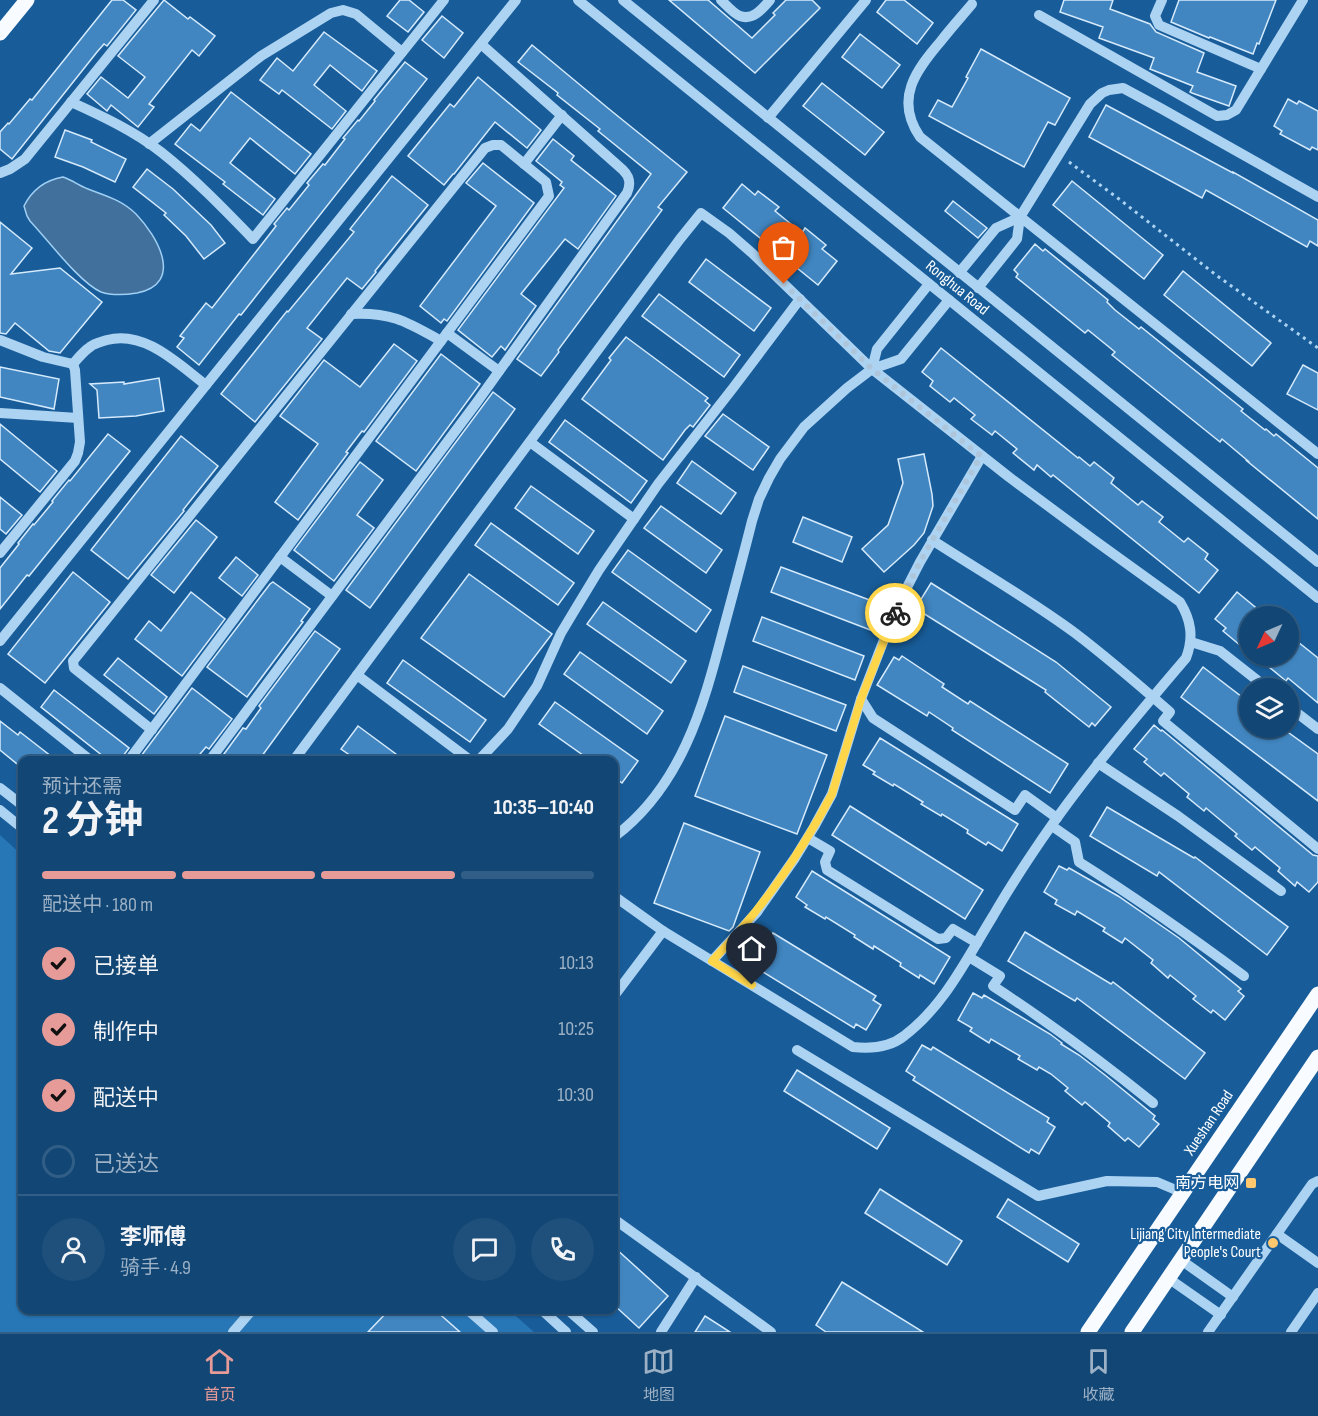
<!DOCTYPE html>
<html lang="zh">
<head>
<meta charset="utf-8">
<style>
	:root { --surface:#124674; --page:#1f507c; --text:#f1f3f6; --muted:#9cb1c5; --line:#315e86; --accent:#e69b98 }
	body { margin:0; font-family:"Sofia Sans Condensed","Noto Sans SC",sans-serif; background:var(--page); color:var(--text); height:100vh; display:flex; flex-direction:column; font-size:22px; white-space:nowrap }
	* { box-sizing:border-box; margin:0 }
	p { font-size:20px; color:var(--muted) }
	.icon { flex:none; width:33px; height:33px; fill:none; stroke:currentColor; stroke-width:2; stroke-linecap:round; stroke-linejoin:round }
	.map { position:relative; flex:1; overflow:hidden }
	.panel { position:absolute; left:18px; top:756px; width:600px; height:558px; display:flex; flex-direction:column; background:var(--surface); border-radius:12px; box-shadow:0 2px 4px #0004,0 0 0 2px var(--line) }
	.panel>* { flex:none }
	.needle { width:39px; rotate:226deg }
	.fabs { position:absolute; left:1239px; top:606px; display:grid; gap:12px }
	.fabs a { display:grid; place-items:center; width:60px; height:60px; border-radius:50%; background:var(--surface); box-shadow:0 2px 4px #0004,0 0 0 2px var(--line); font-size:30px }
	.pin { position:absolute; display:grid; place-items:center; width:51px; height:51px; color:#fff; margin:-62px -26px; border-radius:50% 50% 50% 0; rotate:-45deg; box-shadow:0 0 6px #0007 }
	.pin .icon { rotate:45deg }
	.courier { position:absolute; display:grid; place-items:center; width:60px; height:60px; margin:-30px; border:4px solid #ffd54a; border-radius:50%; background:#fff; color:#222; box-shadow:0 2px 8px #0007 }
	.head em { font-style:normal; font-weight:700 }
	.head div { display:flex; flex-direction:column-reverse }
	.head { display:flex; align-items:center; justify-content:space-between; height:102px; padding:0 24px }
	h1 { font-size:39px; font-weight:700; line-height:45px }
	.bar { display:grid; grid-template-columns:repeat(4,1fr); gap:9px 6px; align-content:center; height:72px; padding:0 24px }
	.bar i { height:8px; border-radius:4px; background:var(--line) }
	.bar .current { background:var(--accent) }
	.bar p { grid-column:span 4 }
	.line { display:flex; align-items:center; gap:15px; padding:0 24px; border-top:2px solid var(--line) }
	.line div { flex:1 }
	.round { display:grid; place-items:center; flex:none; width:63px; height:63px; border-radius:32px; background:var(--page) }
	ol { padding:0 24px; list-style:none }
	li { display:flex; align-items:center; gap:18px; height:66px }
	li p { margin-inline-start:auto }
	li .icon { padding:6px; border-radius:50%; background:var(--accent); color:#111; stroke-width:4 }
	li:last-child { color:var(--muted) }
	li i { width:33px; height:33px; border:3px solid var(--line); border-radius:50% }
	.tabs { display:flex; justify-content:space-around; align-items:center; height:84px; border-top:2px solid var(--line); background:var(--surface); font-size:16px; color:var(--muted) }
	.tabs a { display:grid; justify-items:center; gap:3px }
	.tabs .current { color:var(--accent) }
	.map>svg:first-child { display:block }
	.green { fill:#2776b6 }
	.water { fill:#40709b; stroke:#a0cff4; stroke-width:1.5 }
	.building { fill:#4186c1; stroke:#d5eafc; stroke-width:1.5 }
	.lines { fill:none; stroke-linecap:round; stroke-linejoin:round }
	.path { stroke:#add3f2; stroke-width:3; stroke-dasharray:3 4.5; stroke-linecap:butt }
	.minor { stroke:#add3f2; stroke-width:10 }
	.major { stroke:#f8fbff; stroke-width:15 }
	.done { stroke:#aec6dc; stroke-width:6; stroke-dasharray:0 10.8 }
	.route { stroke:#ffd54a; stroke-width:8 }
	.poi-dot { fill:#ffc76e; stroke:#185d9a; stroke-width:2 }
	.labels { text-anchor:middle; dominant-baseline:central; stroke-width:4.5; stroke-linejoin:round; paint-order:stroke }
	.street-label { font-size:16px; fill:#fff; stroke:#185d9a }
	.poi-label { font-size:16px; fill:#fff; stroke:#185d9a; text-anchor:end }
</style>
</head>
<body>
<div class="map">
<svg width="1318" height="1332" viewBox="0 0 1318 1332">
	<rect width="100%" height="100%" fill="#185d9a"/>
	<path class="green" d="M0,835L22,855V1310H509L534,1332H0Z"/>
	<path class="water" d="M63,177C72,180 80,186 88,189C106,196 122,200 136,214C157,236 185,283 137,293C125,295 113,296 101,292C80,283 47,239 30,221L27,216L24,206C32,190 46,180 63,177Z"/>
	<g class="building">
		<path d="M112,0H123L136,10L107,46L104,44L97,52L12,159L0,149V132L8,123L9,124L30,99L32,100Z"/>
		<path d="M164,0L188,19L190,17L215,36L199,56L192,50L149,104L154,107L138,127L111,105L107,111L87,94L101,77L128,98L145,77L118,56Z"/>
		<path d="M400,0H409L424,12L408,32L387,16Z"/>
		<path d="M669,0H708L752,38L775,15L773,13L786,0H812L820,8L755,73Z"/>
		<path d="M886,0H904L933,23L917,44L877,12Z"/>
		<path d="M1064,0H1113L1110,9L1150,24L1156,32L1204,53L1197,72L1236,86L1229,106L1192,93L1190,92L1193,86L1150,69L1154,58L1099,38L1103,27L1060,12Z"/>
		<path d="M1179,0H1276L1259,44L1257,43L1253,54L1210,37L1209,38L1171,22Z"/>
		<path d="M442,16L463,33L444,58L422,40Z"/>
		<path d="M324,32L377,71L362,91L330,65L314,85L346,111L332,129L282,90L279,94L260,80L277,58L293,71Z"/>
		<path d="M860,34L900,65L882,88L842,57Z"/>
		<path d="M532,45L609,109L687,172L658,207L662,210L558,350L559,352L541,376L517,359L651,174L598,131L600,129L557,95L558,93L518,62Z"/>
		<path d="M981,49L1070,98L1055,125L1048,122L1024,167L929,116L938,100L952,107L968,78L966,77Z"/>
		<path d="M405,62L427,79L241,315L239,314L199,365L177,347L184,338L180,336L206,303L212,308L276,226L274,224L287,208L289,210L309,185L307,183L323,164L325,165L345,139L343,138L358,120L359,121L375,101L374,100Z"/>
		<path d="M478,77L541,130L527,148L495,122L454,174H453L444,185L408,156L450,104L454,107Z"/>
		<path d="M822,83L884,132L865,155L803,106Z"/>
		<path d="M231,92L311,154L295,174L250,138L230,163L275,199L263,215L223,184L225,182L175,144L191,124L200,131Z"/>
		<path d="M1288,99L1297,104L1299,101L1318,111V150L1312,147L1310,150L1280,134L1282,131L1274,126Z"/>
		<path d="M1106,105L1233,173V172L1318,220V246L1310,241L1307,247L1206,190L1202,198L1089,137Z"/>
		<path d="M65,130L92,140L91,142L126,159L115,182L83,167L55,157Z"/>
		<path d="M553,139L574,156L571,160L616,196L578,249L565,239L521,294L536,306L505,350L501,346L492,357L458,330L564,188L560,185L562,182L536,161Z"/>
		<path d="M483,163L534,203L447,321L444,319L441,323L420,306L496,206L466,183Z"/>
		<path d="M147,169L173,189L211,225L225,243L204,259L186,236L164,215L166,213L133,187Z"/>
		<path d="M392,176L428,205L375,271L376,272L362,289L347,278L307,328L322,339L255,422L221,394L287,311L288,312L354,232L350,229Z"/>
		<path d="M1072,181L1163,255L1144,279L1053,205Z"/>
		<path d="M742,184L755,195L758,191L779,207L775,211L802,233L805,228L826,245L822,249L837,261L818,285L723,208Z"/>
		<path d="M953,201L987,228L978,238L945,211Z"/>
		<path d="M0,222L32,248L11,274L60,268L102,302L60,353L49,351L15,323L6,334L0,333Z"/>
		<path d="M1035,244L1043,251L1045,249L1097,291L1108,300L1107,302L1115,310L1139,329L1141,327L1243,409L1241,411L1265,430L1266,429L1274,436L1276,434L1318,468V519L1247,461H1248L1222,439L1220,442L1112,355L1115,352L1109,347L1088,330L1085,333L1016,277L1018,274L1014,270Z"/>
		<path d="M706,259L771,308L754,331L689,282Z"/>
		<path d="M1183,271L1271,343L1252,366L1164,295Z"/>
		<path d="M659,294L740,355L724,377L642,316Z"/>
		<path d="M626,337L708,398L705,401L710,405L693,427L690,425L685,430L663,460L582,399L611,360L609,358Z"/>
		<path d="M394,344L417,361L364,432L362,431L346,452L348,453L298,520L275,502L318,444L280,416L324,360L360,387Z"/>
		<path d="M941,348L1078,458L1079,457L1090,466L1094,462L1114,478L1111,483L1138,505L1142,501L1163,517L1159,522L1184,542L1188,538L1208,554L1205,559L1218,570L1199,593L1053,475L1051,477L1037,465L1034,470L1013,453L1017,449L995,431L992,435L971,419L975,415L954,398L950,402L930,386L933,381L922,372Z"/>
		<path d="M441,354L480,384L416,471L376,441Z"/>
		<path d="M1303,365L1318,373V410L1287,394Z"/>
		<path d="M0,367L59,379L54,409L0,397Z"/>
		<path d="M159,378L164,411L136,416L99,418L97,390L90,384L124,382V384Z"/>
		<path d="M493,392L515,409L370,608L346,590Z"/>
		<path d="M723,414L769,447L753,470L705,436Z"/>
		<path d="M565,420L647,481L631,503L549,442Z"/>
		<path d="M0,424L57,471L40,492L0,459Z"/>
		<path d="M108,434L130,451L29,576L27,575L0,609V568L19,544L18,543L33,524L34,525L53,502L52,501L69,480L70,481Z"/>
		<path d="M181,436L218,466L183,510L184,511L128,579L91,550Z"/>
		<path d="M924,454L932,494L933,506L924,533L914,545L884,572L862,549L888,525L903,483L898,459Z"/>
		<path d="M692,461L736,493L721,514L677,483Z"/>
		<path d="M360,462L383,480L357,515L374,528L334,581L294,550Z"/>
		<path d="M531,486L594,531L578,554L515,508Z"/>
		<path d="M0,497L22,515L6,534L0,529Z"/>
		<path d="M661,506L722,550L706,573L644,528Z"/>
		<path d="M803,517L852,537L842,562L793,542Z"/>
		<path d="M196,520L217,537L174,593L151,575Z"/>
		<path d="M491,523L574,583L558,605L475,545Z"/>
		<path d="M628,550L711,610L696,632L612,572Z"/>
		<path d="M236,557L258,575L242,596L219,578Z"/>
		<path d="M781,567L883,605L873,631L771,592Z"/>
		<path d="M73,572L110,602L45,683L8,654Z"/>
		<path d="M469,574L552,634L504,697L421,638Z"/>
		<path d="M273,582L310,609L301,621L303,622L247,697L207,667L270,584Z"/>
		<path d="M931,583L1056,662L1111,707L1095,726L1092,723L1089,727L1045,692L1046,690L918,610L921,605L918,604Z"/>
		<path d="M191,592L225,619L182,676L135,639L149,621L161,631Z"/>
		<path d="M1237,592L1266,616H1250V647L1244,642L1241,646L1223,631L1226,628L1215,619Z"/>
		<path d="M603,602L686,661L671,683L587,624Z"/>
		<path d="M762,617L864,656L855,680L753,641Z"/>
		<path d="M315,631L340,649L259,760H225L221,758L243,728L246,729L261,708L259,706Z"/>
		<path d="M1288,634L1318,658V703L1288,678L1286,681L1269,667L1271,664L1260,656H1288Z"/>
		<path d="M580,652L663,711L647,734L564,674Z"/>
		<path d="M902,656L944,684L942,687L968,704L970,701L1068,764L1050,793L952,730L953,728L929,712L927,716L877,685L894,657L899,660Z"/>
		<path d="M118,658L167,697L154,714L104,675Z"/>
		<path d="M403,660L486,720L470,742L387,683Z"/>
		<path d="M743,666L846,705L836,731L734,692Z"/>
		<path d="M1203,667L1242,697L1239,702L1250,710V728H1282L1318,754V801L1181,697Z"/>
		<path d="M192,688L232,719L209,749L206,747L195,760H138Z"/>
		<path d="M54,690L129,748L123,756L122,760H108L41,707Z"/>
		<path d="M555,702L638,761L622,783L614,777V760H590L539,724Z"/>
		<path d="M725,716L827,755L797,834L695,796Z"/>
		<path d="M0,721L18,735L20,732L56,760H22V768L0,750Z"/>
		<path d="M1154,725L1161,731L1162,730L1313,855L1318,856V882L1309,892L1297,882L1295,886L1278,871L1280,868L1255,847L1252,850L1235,836L1237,834L1206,808L1204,811L1187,797L1189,794L1164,773L1161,776L1144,762L1147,759L1134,749Z"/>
		<path d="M358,726L404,760H357L341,749Z"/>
		<path d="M880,738L1018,824L1002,851L988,842L986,845L967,833L968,830L942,814L941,816L921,804L923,802L894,784L893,786L873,774L875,772L863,765Z"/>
		<path d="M850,806L983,890L965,919L832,835Z"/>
		<path d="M1107,807L1194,858L1195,857L1288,927L1267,955L1159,872L1157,876L1090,836Z"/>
		<path d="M684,823L760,852L733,927L729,931L654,903Z"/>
		<path d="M1059,866L1067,870L1069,868L1118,896L1179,938L1241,989L1238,991L1244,996L1225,1020L1213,1010L1211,1013L1193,999L1196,996L1170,975L1168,978L1151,963L1153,960L1125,938L1122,943L1103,931L1105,928L1077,911L1075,915L1055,904L1057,900L1044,892Z"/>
		<path d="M812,871L950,957L934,984L920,975L919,978L900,966L901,963L874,946L873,949L854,937L855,935L826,917L825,919L805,907L807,905L796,897Z"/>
		<path d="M765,932L772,936L773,933L876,996L873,1000L881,1005L866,1030L856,1024L854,1028L755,967L758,962L750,957Z"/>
		<path d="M1025,932L1111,984L1113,982L1205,1053L1185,1079L1077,998L1075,1001L1008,961Z"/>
		<path d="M973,993L982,998L984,995L1050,1034L1062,1043L1061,1044L1079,1055L1105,1075L1155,1116L1153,1119L1159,1124L1139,1147L1128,1138L1125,1141L1108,1126L1110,1123L1085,1102L1082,1105L1065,1091L1068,1088L1051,1074L1039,1067L1037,1070L1018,1059L1020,1056L991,1039L989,1043L970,1031L972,1028L958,1020Z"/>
		<path d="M922,1045L931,1050L933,1047L1049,1118L1047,1122L1055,1127L1039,1154L1031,1149L1029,1153L913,1080L915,1077L906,1071Z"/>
		<path d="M797,1070L890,1128L877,1149L784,1091Z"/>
		<path d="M880,1189L962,1241L947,1265L865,1213Z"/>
		<path d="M1008,1199L1079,1244L1068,1262L997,1217Z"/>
		<path d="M614,1247L668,1296L639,1328L614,1305Z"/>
		<path d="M842,1282L923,1332H826L816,1325Z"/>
		<path d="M389,1310H435L460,1332H368Z"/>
		<path d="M705,1316L730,1332H695Z"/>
	</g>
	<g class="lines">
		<path class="path" d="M1069,162L1119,199L1216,275L1318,348"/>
		<g class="minor">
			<path d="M578,0L1318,598"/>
			<path d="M623,0L1318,562"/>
			<path d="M721,0C726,5 734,14 740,16C753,21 763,8 770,0"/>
			<path d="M1162,0L1155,16L1159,25L1261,69"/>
			<path d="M972,4C962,16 951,28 941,41C916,70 894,99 920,137L1318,454"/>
			<path d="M1039,15L1217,116L1227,115L1236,110L1303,0"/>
			<path d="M71,102C102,116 134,131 161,152C194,178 224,209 253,239L444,0"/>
			<path d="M768,118L866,0"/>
			<path d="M149,144L261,56L331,13L343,10L356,14L402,52"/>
			<path d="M524,164L562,115"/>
			<path d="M0,173L10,169L25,159L154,0"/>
			<path d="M959,273L996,228L1020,217"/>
			<path d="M978,288L1017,239L1020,217L1090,104L1102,93L1109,90L1123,88L1162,109L1318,197"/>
			<path d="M351,314C392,312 407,322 441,341"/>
			<path d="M447,333L499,371"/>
			<path d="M0,340L43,357L73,364"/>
			<path d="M73,364C78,358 84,351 90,347C95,343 101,342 107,340C145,330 178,364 206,385"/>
			<path d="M872,369L877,349L929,284"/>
			<path d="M0,413L78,418"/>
			<path d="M530,442L634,519"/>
			<path d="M932,540C980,571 1029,599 1075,633C1108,658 1139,685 1170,712L1163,721L1318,849"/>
			<path d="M0,553L75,461L78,453L80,442L75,370L73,364"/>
			<path d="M280,557L332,596"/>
			<path d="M0,641L516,0"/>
			<path d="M1191,642L1220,651L1267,688"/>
			<path d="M357,675L470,760"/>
			<path d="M0,688L90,760"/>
			<path d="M861,699L873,718L1015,810L1025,795L1057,818"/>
			<path d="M1288,706L1318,729"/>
			<path d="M129,760L441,341L447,333L549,196L546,182L501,145H493L485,148L73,661L74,668L152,730"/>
			<path d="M210,760L477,402L627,193C631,184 630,177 623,170L481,44"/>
			<path d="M294,760L680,239L701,213L729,233L752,253L872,369L1009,477L1094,540L1180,602C1191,620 1194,637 1186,658C1136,717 1086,775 1042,839C1025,864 1008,890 993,916C967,958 945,1005 904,1036C889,1048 871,1049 853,1047L663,931L614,896"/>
			<path d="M479,760L508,729L537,686L561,633L576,608L599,570L658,484L733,388L800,299"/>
			<path d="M1098,763L1178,816L1281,891"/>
			<path d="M0,788L22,805"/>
			<path d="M0,810L22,828"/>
			<path d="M1052,826L1075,842L1079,862C1136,898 1190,936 1244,976"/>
			<path d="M614,837C681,787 703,708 723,631C733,594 743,557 752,521L759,499L769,478L780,459L804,427L847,388L872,369L901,359L949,300"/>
			<path d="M808,838L830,851L825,862L827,870L938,939L946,938L953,929L977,943"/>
			<path d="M969,957L1000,976L993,986C1048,1022 1101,1061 1153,1103"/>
			<path d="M712,961L757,912L795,858L814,827L832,794L861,699L885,637L901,599L920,562L982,456"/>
			<path d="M614,996L663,931"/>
			<path d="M797,1050L1038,1196L1107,1181L1157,1182L1183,1193"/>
			<path d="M614,1219L771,1332"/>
			<path d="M1277,1234L1318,1263"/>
			<path d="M1181,1260L1233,1297"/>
			<path d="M1168,1278L1221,1315"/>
			<path d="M468,1310L493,1332"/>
			<path d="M542,1310L566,1332"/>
			<path d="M568,1310L593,1332"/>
			<path d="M233,1332L252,1310"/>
			<path d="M661,1332L696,1277"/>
			<path d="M1208,1332L1312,1184L1318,1181"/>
			<path d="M1291,1332L1318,1293"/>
		</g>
		<g class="major">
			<path d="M0,33L27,0"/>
			<path d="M1088,1332L1318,994"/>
			<path d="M1132,1332L1318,1057"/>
		</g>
	</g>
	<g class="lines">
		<path class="done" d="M784,284L872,369L981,456L920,562L895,613"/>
		<path class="route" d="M752,985L712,961C762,909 798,858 832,794L861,699L895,613"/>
	</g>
	<g class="poi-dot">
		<rect x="1245" y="1177" width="12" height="12" rx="3"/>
		<circle cx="1273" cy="1243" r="6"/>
	</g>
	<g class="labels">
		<g class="street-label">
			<text transform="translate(957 288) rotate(39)">Ronghua Road</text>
			<text transform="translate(1209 1123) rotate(-56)">Xueshan Road</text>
		</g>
		<g class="poi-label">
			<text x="1239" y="1183">南方电网</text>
			<text x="1261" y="1234">Lijiang City Intermediate<tspan x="1261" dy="18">People's Court</tspan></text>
		</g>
	</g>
</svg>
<div class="fabs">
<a><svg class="needle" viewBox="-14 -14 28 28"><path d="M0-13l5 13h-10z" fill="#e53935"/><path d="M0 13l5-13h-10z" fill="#9cb1c5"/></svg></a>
<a><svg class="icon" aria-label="layers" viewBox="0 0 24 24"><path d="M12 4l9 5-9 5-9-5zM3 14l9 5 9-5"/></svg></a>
</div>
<div class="pin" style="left:784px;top:284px;background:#ea580c"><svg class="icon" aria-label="bag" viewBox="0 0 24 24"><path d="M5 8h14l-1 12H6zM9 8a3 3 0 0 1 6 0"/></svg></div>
<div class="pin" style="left:752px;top:985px;background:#1f2937"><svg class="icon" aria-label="home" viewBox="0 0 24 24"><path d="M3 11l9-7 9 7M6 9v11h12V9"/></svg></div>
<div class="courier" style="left:895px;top:613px"><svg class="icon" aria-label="bike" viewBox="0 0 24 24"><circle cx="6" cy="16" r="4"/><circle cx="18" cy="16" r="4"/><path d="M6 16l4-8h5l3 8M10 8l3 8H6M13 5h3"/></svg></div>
<section class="panel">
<div class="head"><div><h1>2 分钟</h1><p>预计还需</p></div><em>10:35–10:40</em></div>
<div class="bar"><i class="current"></i><i class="current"></i><i class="current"></i><i></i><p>配送中 · 180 m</p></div>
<ol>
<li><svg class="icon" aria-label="check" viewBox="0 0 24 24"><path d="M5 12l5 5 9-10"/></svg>已接单<p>10:13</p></li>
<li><svg class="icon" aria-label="check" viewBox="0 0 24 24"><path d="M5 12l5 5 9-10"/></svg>制作中<p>10:25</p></li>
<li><svg class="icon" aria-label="check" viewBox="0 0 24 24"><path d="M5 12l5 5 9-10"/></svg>配送中<p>10:30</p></li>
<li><i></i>已送达</li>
</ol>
<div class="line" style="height:108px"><a class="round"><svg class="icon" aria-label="person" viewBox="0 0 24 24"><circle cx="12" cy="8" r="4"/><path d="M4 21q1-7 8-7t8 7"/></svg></a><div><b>李师傅</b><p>骑手 · 4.9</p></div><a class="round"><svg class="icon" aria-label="chat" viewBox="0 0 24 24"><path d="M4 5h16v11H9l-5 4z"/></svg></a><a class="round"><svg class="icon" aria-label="phone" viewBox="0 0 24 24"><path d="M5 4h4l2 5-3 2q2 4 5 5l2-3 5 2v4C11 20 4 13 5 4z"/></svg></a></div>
</section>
</div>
<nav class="tabs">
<a class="current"><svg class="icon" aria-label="home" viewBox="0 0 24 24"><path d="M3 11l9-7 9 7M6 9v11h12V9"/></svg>首页</a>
<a><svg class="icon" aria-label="map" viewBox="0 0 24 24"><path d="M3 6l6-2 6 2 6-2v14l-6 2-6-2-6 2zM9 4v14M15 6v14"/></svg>地图</a>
<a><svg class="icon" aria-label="saved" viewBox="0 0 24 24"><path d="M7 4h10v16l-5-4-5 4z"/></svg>收藏</a>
</nav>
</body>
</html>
